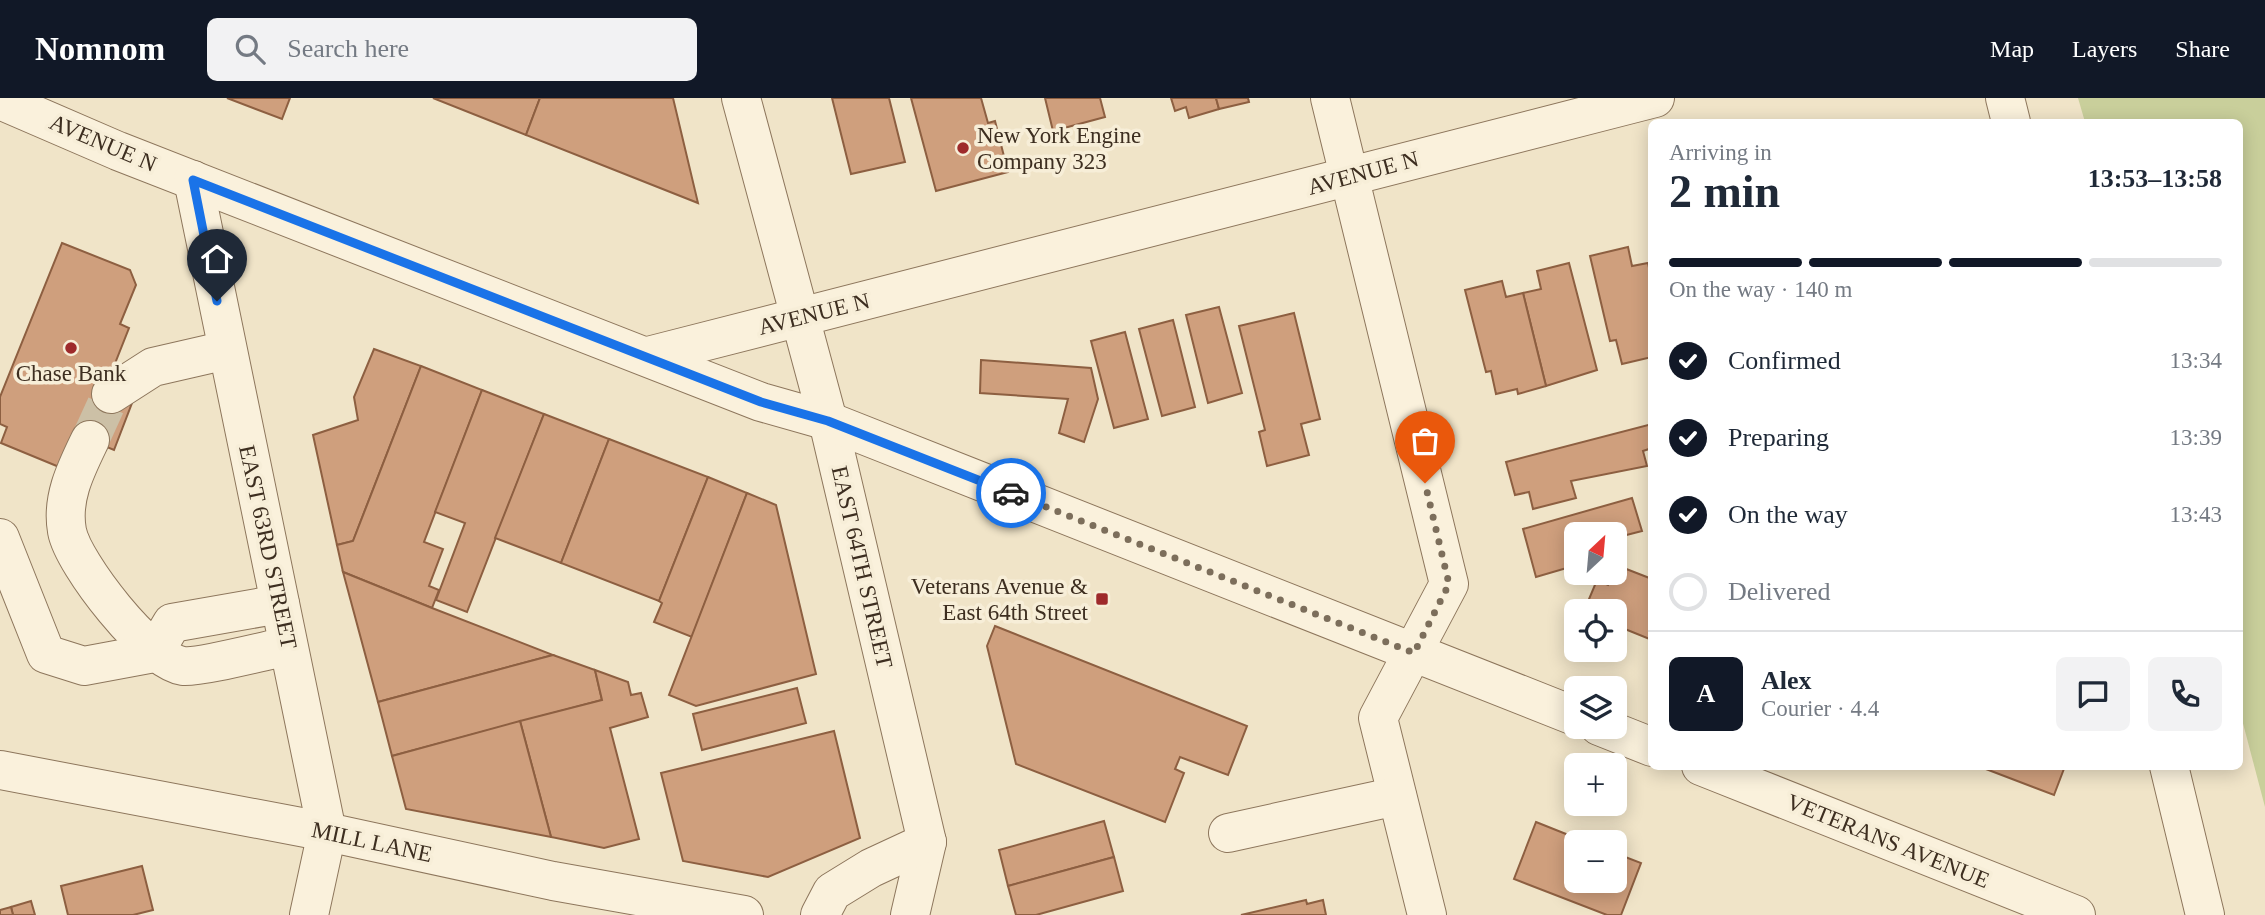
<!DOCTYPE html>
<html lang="en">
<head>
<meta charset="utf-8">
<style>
	:root { --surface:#fff; --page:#f2f2f3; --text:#1f2937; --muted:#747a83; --line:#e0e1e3; --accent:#111827 }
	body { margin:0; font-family:"Times New Roman",serif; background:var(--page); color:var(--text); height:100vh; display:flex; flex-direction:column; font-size:26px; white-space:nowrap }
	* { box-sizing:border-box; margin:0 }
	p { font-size:23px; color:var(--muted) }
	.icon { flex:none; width:38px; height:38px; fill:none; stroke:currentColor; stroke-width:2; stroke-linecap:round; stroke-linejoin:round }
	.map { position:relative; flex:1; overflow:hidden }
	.drawer { position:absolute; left:1648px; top:21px; width:595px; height:651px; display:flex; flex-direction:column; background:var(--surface); border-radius:10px; box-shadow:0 4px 18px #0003 }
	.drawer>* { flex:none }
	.needle { width:46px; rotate:26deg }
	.tools { position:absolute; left:1564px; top:424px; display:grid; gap:14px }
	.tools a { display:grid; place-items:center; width:63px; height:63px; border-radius:10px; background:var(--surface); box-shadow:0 4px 18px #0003; font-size:35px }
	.pin { position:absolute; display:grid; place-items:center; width:60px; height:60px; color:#fff; margin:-72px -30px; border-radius:50% 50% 50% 0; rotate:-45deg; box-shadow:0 0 7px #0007 }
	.pin .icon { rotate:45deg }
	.courier { position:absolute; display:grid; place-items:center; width:70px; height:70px; margin:-35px; border:5px solid #1a73e8; border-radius:50%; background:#fff; color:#222; box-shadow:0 2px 9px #0007 }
	.head em { font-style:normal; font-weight:700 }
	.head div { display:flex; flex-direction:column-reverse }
	.head { display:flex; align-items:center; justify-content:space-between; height:119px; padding:0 21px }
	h1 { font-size:46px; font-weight:700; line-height:52px }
	.bar { display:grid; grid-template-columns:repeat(4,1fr); gap:10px 7px; align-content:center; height:84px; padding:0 21px }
	.bar i { height:9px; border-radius:5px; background:var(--line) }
	.bar .on { background:var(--accent) }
	.bar p { grid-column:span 4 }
	.line { display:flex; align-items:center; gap:18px; padding:0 21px; border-top:2px solid var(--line) }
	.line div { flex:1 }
	.round { display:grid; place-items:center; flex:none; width:74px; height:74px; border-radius:10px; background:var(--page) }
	ol { padding:0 21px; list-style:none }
	li { display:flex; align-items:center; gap:21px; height:77px }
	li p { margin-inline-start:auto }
	li .icon { padding:7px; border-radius:50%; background:var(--accent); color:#fff; stroke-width:4 }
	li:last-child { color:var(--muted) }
	li i { width:38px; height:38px; border:4px solid var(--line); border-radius:50% }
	header { display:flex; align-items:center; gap:42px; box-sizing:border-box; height:98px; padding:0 35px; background:var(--accent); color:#fff }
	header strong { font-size:33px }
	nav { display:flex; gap:38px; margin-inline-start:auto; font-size:24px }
	.search { width:490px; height:63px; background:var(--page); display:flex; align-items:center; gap:18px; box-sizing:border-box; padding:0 24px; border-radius:10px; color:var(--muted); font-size:26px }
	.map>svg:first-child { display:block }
	.green { fill:#c9cf9b }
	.building { fill:#cf9f7d; stroke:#8d5f41; stroke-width:2 }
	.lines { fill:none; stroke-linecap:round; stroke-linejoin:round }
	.minor-tunnel { stroke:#ccc0a6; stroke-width:38; stroke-dasharray:38 19; stroke-linecap:butt }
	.minor-casing { stroke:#8d765c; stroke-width:40 }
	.minor { stroke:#faf1dc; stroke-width:38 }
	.done { stroke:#7c6e5b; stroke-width:7; stroke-dasharray:0 12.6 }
	.route { stroke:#1a73e8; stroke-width:9 }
	.poi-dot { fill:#9e2a2b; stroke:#f7eed8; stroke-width:2.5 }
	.labels { text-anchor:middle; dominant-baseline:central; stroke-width:7; stroke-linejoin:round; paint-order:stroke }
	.poi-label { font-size:23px; fill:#3d2e20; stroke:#f7eed8; text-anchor:start }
	.street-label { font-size:23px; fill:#3d2e20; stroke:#f7eed8 }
</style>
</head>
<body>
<header>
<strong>Nomnom</strong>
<div class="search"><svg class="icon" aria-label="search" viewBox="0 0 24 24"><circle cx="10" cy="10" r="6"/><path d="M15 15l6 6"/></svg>Search here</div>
<nav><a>Map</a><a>Layers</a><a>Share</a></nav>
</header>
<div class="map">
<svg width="2265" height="817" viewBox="0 0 2265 817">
	<rect width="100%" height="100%" fill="#f0e4c8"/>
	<path class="green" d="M2078,0H2265V709L2240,614V24H2085Z"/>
	<g class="building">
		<path d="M227,0H290L282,21Z"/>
		<path d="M433,0H540L526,37Z"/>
		<path d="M540,0H673L698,105L526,37Z"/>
		<path d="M832,0H889L905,64L851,76Z"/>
		<path d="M911,0H981L988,25L995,23L1008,74L936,93Z"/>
		<path d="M1045,0H1100L1105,19L1053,33Z"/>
		<path d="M1171,0H1216L1219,11L1189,20L1186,9L1175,13Z"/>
		<path d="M1216,0H1248L1249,4L1219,11Z"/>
		<path d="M62,145L130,172L136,187L120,226L129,230L112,273L105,270L96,291L132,305L114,352L90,342L64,371L1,345L7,329L0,326V299Z"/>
		<path d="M1628,149L1632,168L1648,165L1652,184V259L1622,266L1616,242L1610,243L1590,158Z"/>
		<path d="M1569,165L1597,272L1546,288L1523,195L1541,191L1537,173Z"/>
		<path d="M1502,183L1506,199L1523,195L1546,288L1518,296L1517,291L1496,296L1491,273L1486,274L1465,192Z"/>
		<path d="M1219,209L1242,295L1208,305L1186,217Z"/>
		<path d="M1294,215L1320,321L1301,326L1309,357L1267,368L1259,334L1265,332L1239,228Z"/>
		<path d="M1173,222L1195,309L1162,318L1139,231Z"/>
		<path d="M1125,234L1148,321L1114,330L1091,243Z"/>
		<path d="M374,251L421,268L353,443L337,447L313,337L358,322L354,299Z"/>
		<path d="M981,262L1091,270L1098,301L1084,344L1059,335L1068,301L980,295Z"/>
		<path d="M421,268L482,292L424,444L443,451L429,488L439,492L432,510L343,474L337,447L353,443Z"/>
		<path d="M482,292L544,316L467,514L436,502L465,425L435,414Z"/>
		<path d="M544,316L609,341L561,465L495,440Z"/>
		<path d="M1652,326V350L1643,353L1647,368L1571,383L1576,400L1533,411L1529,394L1515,397L1506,364Z"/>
		<path d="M609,341L708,379L659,503L561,465Z"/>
		<path d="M708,379L747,395L692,539L654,524L662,505L659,503Z"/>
		<path d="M747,395L776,407L816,576L696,608L669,597Z"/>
		<path d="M1632,400L1642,433L1615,440V436H1577V467L1536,479L1523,431Z"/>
		<path d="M1616,467L1652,481V542L1615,527V513H1584L1597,482L1608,487Z"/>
		<path d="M343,474L432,510L553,557L378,604Z"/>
		<path d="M995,528L1247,628L1228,677L1180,659L1175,671L1184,675L1165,724L1016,666L987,548Z"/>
		<path d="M553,557L595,572L602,602L392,658L378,604Z"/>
		<path d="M595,572L628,584L631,597L641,595L648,619L610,630L639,741L604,750L551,739L520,623L602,602Z"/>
		<path d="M797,590L806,625L702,652L693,616Z"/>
		<path d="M520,623L551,739L406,711L392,658Z"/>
		<path d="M834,633L860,740L768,779L683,763L661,675Z"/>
		<path d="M1978,668H2065L2054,697Z"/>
		<path d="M1104,723L1114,759L1008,788L999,752Z"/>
		<path d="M1536,724L1586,744H1577V782H1615V755L1641,765L1621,817H1607L1514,781Z"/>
		<path d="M1114,759L1123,793L1036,817H1016L1008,788Z"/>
		<path d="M142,768L153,812L133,817H68L61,788Z"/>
		<path d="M1306,802L1307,806L1323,802L1326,817H1241Z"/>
		<path d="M31,803L35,817H13L11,809Z"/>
		<path d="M11,809L13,817H0V812Z"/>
	</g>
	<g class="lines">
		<path class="minor-tunnel" d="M90,342L111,296"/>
		<g class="minor-casing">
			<g id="minor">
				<path d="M741,0L828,323L927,744L910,817"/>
				<path d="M1330,0L1449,486L1378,620L1427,817"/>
				<path d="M2005,0L2011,24"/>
				<path d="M0,2L118,53L761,304L828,323L1577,619"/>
				<path d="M193,82L327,734L309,817"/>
				<path d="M648,258L1655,0"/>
				<path d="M111,296L153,269L227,252"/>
				<path d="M90,342C76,371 61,400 67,433C73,466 149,563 183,568C198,570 268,552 288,548"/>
				<path d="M0,440L46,556L84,568L154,555L172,525L280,506"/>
				<path d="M1599,628L1652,649"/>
				<path d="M1701,668L2076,817"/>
				<path d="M2169,668L2205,817"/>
				<path d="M0,672L327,734L553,783L744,817"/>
				<path d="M1228,735L1397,698"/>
				<path d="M820,817L832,794L871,770L927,744"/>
			</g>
		</g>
		<use href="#minor" class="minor"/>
	</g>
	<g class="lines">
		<path class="done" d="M1011,395L1414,555L1449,486L1425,385"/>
		<path class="route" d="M217,203L193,82L761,304L828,323L1011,395"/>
	</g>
	<g class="poi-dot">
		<circle cx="963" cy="50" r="7"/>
		<circle cx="71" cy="250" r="7"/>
		<rect x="1095" y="494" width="14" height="14" rx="3.5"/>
	</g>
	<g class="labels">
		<g class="poi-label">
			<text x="977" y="37">New York Engine<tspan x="977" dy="26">Company 323</tspan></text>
			<text x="71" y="275" text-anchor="middle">Chase Bank</text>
			<text x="1088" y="488" text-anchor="end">Veterans Avenue &amp;<tspan x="1088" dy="26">East 64th Street</tspan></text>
		</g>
		<g class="street-label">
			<text transform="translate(103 45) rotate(23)">AVENUE N</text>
			<text transform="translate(1363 75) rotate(-15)">AVENUE N</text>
			<text transform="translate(814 216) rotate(-14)">AVENUE N</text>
			<text transform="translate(268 449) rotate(78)">EAST 63RD STREET</text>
			<text transform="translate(862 469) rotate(77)">EAST 64TH STREET</text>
			<text transform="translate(1888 743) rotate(22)">VETERANS AVENUE</text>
			<text transform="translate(372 744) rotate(12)">MILL LANE</text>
		</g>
	</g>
</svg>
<div class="tools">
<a><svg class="needle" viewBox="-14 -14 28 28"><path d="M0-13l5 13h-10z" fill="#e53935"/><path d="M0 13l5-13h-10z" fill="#747a83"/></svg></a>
<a><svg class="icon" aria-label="locate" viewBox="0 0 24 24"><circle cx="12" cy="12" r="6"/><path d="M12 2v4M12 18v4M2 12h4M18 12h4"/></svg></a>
<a><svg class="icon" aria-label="layers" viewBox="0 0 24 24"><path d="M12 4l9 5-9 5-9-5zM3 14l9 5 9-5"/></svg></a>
<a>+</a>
<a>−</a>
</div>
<div class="pin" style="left:1425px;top:385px;background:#ea580c"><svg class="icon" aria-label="bag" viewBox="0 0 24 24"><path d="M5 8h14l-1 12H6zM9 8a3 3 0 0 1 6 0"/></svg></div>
<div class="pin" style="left:217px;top:203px;background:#1f2937"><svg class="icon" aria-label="home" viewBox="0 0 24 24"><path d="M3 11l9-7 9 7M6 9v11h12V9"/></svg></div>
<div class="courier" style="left:1011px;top:395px"><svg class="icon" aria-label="car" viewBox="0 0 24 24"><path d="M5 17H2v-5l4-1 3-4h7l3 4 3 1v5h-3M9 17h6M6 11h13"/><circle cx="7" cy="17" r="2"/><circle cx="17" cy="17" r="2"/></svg></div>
<section class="drawer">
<div class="head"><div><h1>2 min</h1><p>Arriving in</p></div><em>13:53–13:58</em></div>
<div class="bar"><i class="on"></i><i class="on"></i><i class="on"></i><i></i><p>On the way · 140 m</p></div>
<ol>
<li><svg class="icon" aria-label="check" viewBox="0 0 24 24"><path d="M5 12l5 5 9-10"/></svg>Confirmed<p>13:34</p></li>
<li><svg class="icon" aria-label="check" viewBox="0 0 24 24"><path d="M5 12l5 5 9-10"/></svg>Preparing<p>13:39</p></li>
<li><svg class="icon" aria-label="check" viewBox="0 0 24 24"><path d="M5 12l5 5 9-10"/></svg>On the way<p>13:43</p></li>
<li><i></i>Delivered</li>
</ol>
<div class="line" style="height:126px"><b class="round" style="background:var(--accent);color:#fff">A</b><div><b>Alex</b><p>Courier · 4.4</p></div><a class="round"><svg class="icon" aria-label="chat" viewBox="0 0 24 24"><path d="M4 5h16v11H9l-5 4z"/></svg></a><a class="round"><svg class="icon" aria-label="phone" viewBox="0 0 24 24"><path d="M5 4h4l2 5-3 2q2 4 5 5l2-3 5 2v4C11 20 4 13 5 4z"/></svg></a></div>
</section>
</div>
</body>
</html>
